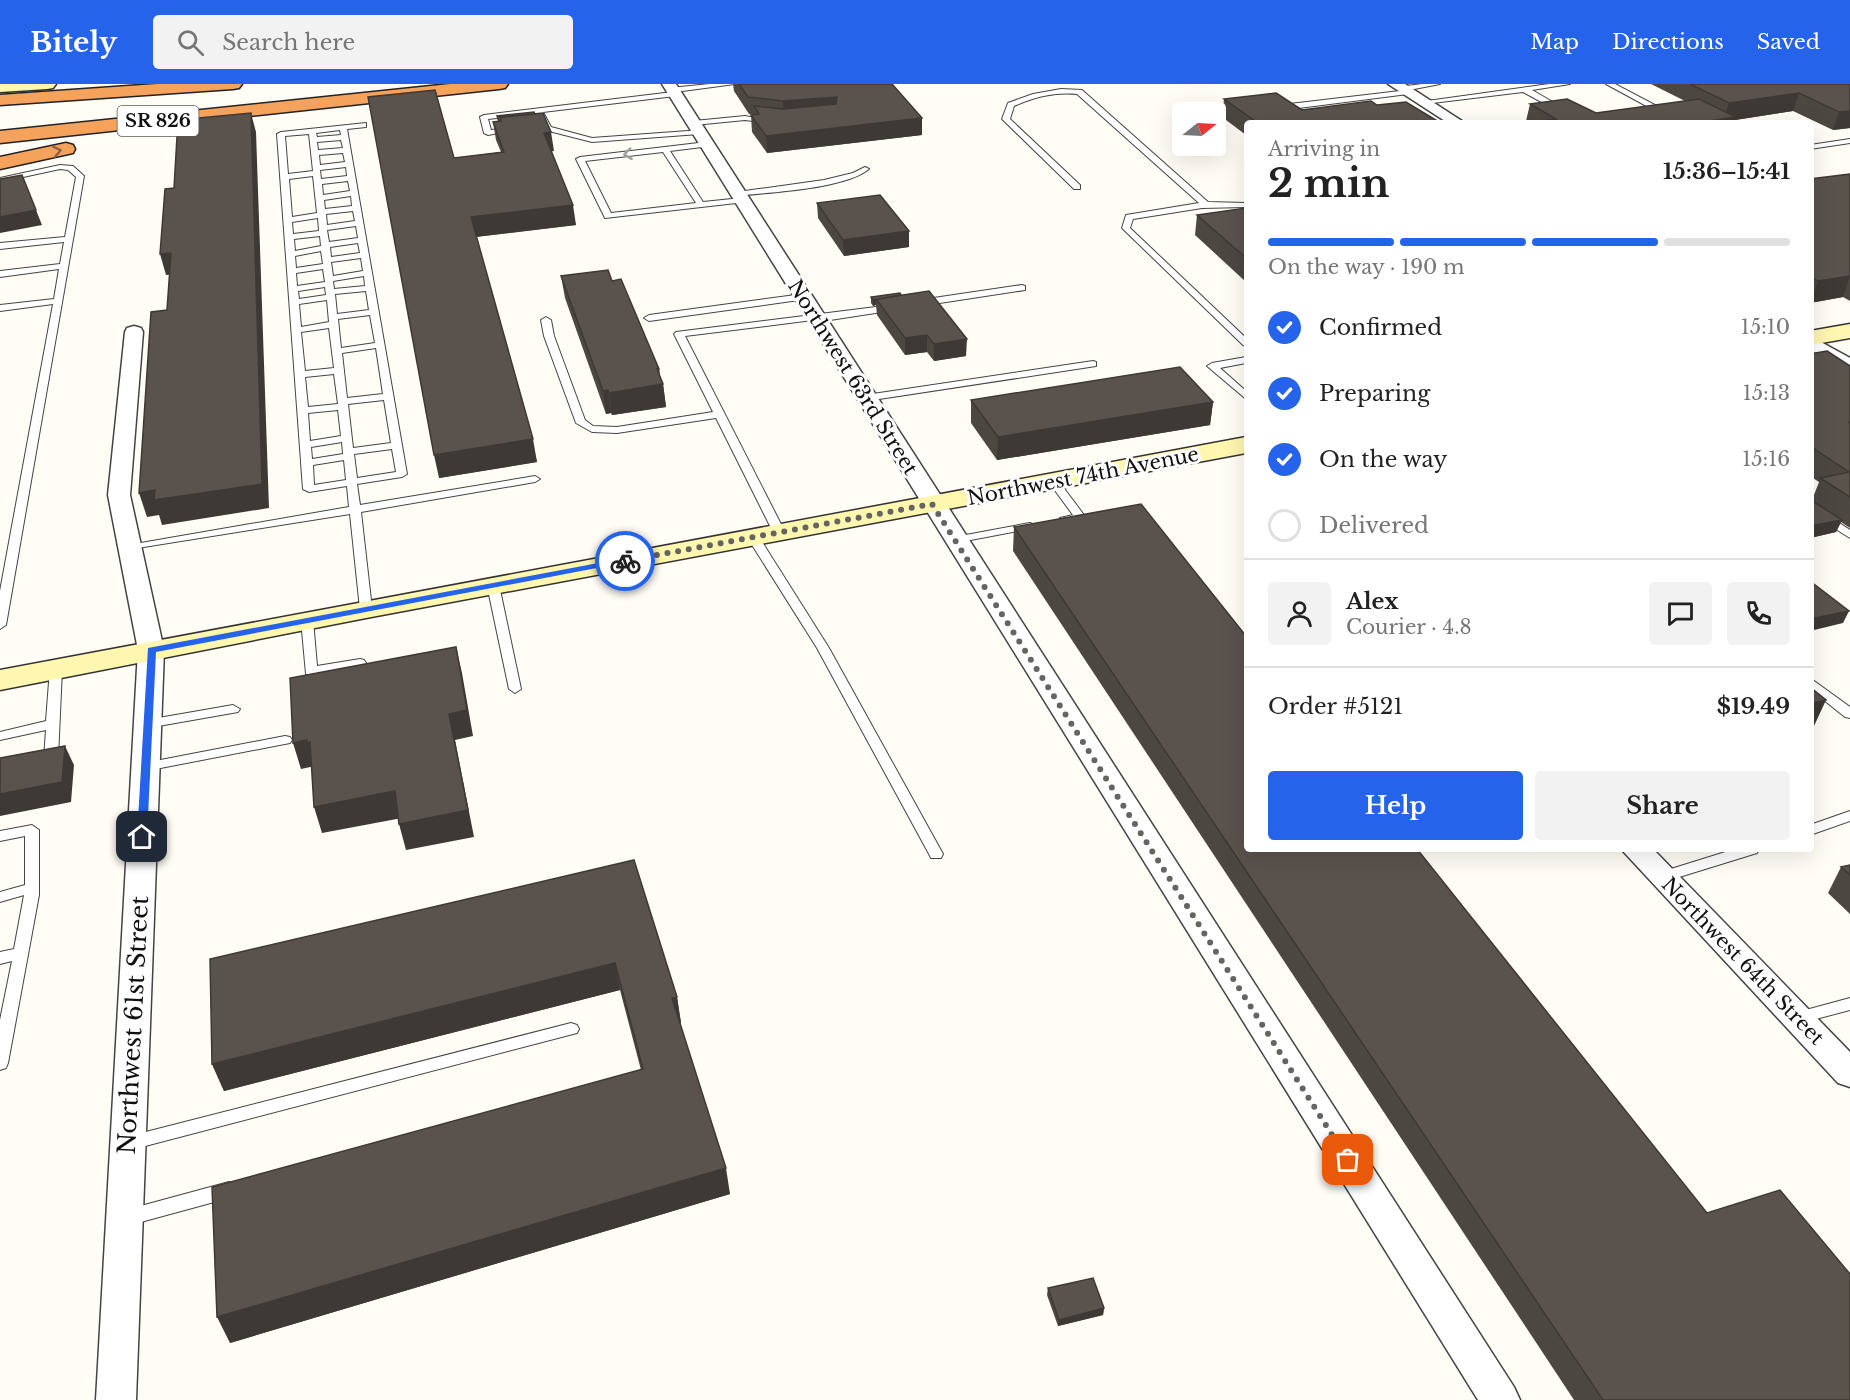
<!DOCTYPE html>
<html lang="en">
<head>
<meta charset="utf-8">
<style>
	:root { --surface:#fff; --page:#f2f2f2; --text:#222; --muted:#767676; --line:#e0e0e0; --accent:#2563eb }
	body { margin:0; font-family:"Libre Baskerville",serif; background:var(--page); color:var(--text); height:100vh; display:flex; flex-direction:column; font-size:22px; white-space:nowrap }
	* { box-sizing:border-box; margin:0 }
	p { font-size:20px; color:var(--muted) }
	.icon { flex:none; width:33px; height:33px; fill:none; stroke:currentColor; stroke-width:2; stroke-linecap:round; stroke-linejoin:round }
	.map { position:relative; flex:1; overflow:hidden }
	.side { position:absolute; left:1244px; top:36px; width:570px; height:732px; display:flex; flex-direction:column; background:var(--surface); border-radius:6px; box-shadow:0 6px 24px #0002 }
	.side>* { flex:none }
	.needle { width:39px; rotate:72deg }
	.fabs { position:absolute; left:1172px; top:18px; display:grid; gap:12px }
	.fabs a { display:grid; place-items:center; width:54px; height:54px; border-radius:6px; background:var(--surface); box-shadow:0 6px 24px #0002; font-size:30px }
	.pin { position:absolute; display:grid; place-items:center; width:51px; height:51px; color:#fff; margin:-26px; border-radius:12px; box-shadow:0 3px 9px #0006 }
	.courier { position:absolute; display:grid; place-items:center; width:60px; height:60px; margin:-30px; border:4px solid #2563eb; border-radius:50%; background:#fff; color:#222; box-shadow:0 2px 8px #0007 }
	.headline em { font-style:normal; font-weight:700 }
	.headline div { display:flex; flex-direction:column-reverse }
	.headline { display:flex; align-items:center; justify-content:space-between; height:102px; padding:0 24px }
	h1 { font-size:39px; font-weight:700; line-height:45px }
	.bar { display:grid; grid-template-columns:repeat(4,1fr); gap:9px 6px; align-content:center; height:72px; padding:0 24px }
	.bar i { height:8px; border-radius:4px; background:var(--line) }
	.bar .on { background:var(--accent) }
	.bar p { grid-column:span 4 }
	.line { display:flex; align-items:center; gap:15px; padding:0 24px; border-top:2px solid var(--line) }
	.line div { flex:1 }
	.round { display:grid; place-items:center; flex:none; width:63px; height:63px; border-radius:6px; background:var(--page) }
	ol { padding:0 24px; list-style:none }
	li { display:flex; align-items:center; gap:18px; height:66px }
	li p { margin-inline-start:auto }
	li .icon { padding:6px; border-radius:50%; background:var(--accent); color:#fff; stroke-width:4 }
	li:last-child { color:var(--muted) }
	li i { width:33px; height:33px; border:3px solid var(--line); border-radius:50% }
	.primary-button { display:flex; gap:12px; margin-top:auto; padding:12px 24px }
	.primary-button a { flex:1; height:69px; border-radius:6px; background:var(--accent); color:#fff; font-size:24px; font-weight:700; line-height:69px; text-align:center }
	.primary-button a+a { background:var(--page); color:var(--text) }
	header { display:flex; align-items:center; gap:36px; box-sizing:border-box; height:84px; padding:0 30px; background:var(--accent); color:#fff }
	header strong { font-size:28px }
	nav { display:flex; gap:33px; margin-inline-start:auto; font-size:21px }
	.search { width:420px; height:54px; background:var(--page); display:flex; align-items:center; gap:15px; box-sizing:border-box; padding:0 21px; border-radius:6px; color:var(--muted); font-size:22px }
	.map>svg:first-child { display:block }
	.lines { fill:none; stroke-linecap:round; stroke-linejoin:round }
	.lane-casing { stroke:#444; stroke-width:2 }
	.street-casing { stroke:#444; stroke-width:3 }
	.secondary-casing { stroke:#333; stroke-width:3 }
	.highway-casing { stroke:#222; stroke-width:3 }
	.lane { fill:#fff; fill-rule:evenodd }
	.street { fill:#fff; fill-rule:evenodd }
	.secondary { fill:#fff6b0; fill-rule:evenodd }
	.highway { fill:#f5a25d; fill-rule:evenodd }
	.wall { fill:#4d4742 }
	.shaded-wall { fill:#3f3936 }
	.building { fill:#5a524d; stroke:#3f3936; stroke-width:1.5 }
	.oneway { stroke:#8e613b }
	.oneway2 { stroke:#a0a0a0 }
	.route { fill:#2563eb }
	.done { stroke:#646461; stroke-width:6; stroke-dasharray:0 10.8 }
	.labels { text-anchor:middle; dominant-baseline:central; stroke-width:6; stroke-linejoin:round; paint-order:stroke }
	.shield { fill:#fff; stroke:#585858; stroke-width:1.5 }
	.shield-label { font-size:18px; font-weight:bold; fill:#111 }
	.street-label { font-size:20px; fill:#111; stroke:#fff }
	.near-street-label { font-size:24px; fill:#111; stroke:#fff }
</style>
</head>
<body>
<header>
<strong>Bitely</strong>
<div class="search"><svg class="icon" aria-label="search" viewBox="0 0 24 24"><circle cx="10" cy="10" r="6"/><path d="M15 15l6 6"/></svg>Search here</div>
<nav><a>Map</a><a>Directions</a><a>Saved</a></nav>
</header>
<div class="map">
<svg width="1850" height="1316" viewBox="0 0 1850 1316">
	<rect width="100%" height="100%" fill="#fffdf5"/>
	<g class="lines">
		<g class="lane-casing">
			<g id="lane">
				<path d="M710,0H735L675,8L679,10L675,12L543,28L551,43L592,54L702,46L703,48L699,50L592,58L545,46L539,29L488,35L491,46L511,44L515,46L488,51L484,49L480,33L484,31L673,8L669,6L670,4Z"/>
				<path d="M1422,0H1440L1409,6L1412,8L1408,10L1283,26L1277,23L1281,21L1400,7L1399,3Z"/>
				<path d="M1549,0H1570L1532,6L1589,39H1580L1523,8L1424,20L1420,18Z"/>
				<path d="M1606,0H1615L1670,29L1663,31Z"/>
				<path d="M1061,5L1082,6L1208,118L1246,119V123L1202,124L1133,135L1130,144L1246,254V262L1243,261L1122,144L1126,131L1199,119L1077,10C1054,8 1035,13 1014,22L1010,35L1080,101V105H1074L1002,35L1008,19L1033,10Z"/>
				<path d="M745,32L773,37L769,39L745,36L694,41L690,39L694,37Z"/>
				<path d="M366,39V43L347,45L407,390L402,393L357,400L360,421L535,392L540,395L535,398L361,428L372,525L366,529L360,525L350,430L125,466L123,464L125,462L129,461L349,423L347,402L309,408L303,405L277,50L281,48ZM340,46L341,51L317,53L316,49ZM309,50L313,87L288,90L285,52ZM341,56L343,64L318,66L317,58ZM343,69L345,78L320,81L319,71ZM346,83L347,92L321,95L320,86ZM313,92L317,129L292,133L289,95ZM348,97L350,107L323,111L322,100ZM351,112L352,122L325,125L324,116ZM353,127L355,137L327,141L326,130ZM318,134L319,147L293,150L292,138ZM356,142L358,154L329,158L327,146ZM320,152L321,162L295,167L294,155ZM358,159L360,169L331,173L330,163ZM321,167L323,180L296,184L295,172ZM361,174L363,187L333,192L331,178ZM323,185L325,198L297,202L296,189ZM364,192L365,202L334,205L333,197ZM325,203L326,211L299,215L298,207ZM366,207L369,226L337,230L335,210ZM327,216L329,238L301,243L299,220ZM370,231L375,259L341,264L338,235ZM329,244L334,284L305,287L301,248ZM376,264L383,310L347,314L342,269ZM334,290L338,320L308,323L305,293ZM384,316L391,359L353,364L348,320ZM338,326L341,352L310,357L308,329ZM342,358L343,370L312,375L311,363ZM392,365L396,388L357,394L354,370ZM344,376L346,396L314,401L313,381Z"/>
				<path d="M1850,55V59L1810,65V61Z"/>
				<path d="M707,58L711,60L710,62L670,67L703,118L742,114L746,116L745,118L605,134L576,75L580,73ZM663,68L696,119L611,129L585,77Z"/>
				<path d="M60,81L73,82L84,92L6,541L0,545V507L53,220L0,227V221L54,215L59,185L0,193V187L60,180L64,158L0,165V159L65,153L76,93L68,86L60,85L0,98V94Z"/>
				<path d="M865,83L869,85C845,105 770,108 738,112L734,110L738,108L824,96L853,89Z"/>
				<path d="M1022,201L1025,202V206L920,222L915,219L920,216Z"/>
				<path d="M803,210L806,211V215L649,237L644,234L649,231Z"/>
				<path d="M892,221L895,222V226L817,238L813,236L685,252L785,448L779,451L773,448L716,334L617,349L592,348L576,339L544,252L541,236L546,233L551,236L554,252L585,336L593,342L617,343L713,328L674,250L676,248Z"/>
				<path d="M1246,273V279L1220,284L1246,307V315L1207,282L1212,279Z"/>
				<path d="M1093,277L1096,278V282L866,317L861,314L866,311Z"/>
				<path d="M1053,394L1057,395L1084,431V435L1060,438V434L1073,431L1048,397Z"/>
				<path d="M1810,420L1850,446V454L1810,429Z"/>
				<path d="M1030,439L1036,442L1034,444L955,459L949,456L955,453Z"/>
				<path d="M753,450L759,453L829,564L943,770L941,774H931L929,770L817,564L747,453Z"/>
				<path d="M493,497L499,501L521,605L515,609L509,605L487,501Z"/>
				<path d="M307,532L313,536L317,582L360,575L364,576L366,579L364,582L311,591L306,590L301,536Z"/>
				<path d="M56,581L62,585L58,674L51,678L44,674L46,646L0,656V648L46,637L50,585Z"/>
				<path d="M1810,594L1850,623V634L1845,633L1810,605Z"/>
				<path d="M233,621L240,625L238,628L147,644L140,640L147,636Z"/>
				<path d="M285,652L290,653L292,656L290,659L145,687L138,683L145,679Z"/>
				<path d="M1850,727V737L1810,751V741Z"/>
				<path d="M32,741L39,746V811L8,979L6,984L0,986V936L12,877L0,880V868L14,865L24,811L0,818V808L25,801V752L0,757V747Z"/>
				<path d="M1735,765H1759L1757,769L1663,798L1658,797L1656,793L1658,789Z"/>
				<path d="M1850,914V926L1797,940L1791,938L1789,934L1791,930Z"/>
				<path d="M571,939L577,941L579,945L577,949L130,1066L124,1064L121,1059L124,1054L130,1052Z"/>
				<path d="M229,1098L235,1101L238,1106L235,1111L229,1114L126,1142L120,1140L117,1134L120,1128L126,1126Z"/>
			</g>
		</g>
		<g class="street-casing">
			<g id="street">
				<path d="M662,0H676L1514,1303L1520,1316H1478Z"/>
				<path d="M1388,0H1405L1465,39H1448Z"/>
				<path d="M134,242L141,244L143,248L130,411L164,566L136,1316H96L138,566L108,411L125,248L127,244Z"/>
				<path d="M1810,252L1850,274V288L1810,266Z"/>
				<path d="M1621,765H1653L1850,968V1003L1838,999Z"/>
			</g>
		</g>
		<g class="secondary-casing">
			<g id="secondary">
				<path d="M0,0H56L53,4L47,5L0,8Z"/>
				<path d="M1850,240V254L1810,261V247Z"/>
				<path d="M1246,353V369L366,534L0,606V586Z"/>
			</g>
		</g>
		<g class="highway-casing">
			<g id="highway">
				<path d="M157,0H242L239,4L233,5L0,21V11Z"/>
				<path d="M450,0H508L505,4L499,5L0,59V47Z"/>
				<path d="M66,59L73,61L75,65L73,69L0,85V73Z"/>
			</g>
		</g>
		<use href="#lane" class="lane"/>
		<use href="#street" class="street"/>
		<use href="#secondary" class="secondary"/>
		<use href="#highway" class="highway"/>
	</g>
	<g class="wall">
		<path d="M733,0H892L922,51L767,69L752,48L751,31H754L749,30L734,7Z"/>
		<path d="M1651,0H1850V44L1833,46L1793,27L1735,36L1734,39H1529L1526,37L1530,20L1596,29L1685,17Z"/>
		<path d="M1224,15L1302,26L1377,21L1439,38V39H1246V51L1222,33Z"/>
		<path d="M497,32L554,67H551L576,141L476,153L537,378L439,394L454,74L501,68L496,56L493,38L498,37Z"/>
		<path d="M1850,90V217L1843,213L1810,219V95Z"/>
		<path d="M817,119L909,163L844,172L818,134Z"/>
		<path d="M1246,124V198L1195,151L1197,131Z"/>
		<path d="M561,192L659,285L660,293L663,300L666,323L612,331L611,329L606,330L565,214Z"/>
		<path d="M901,211L966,272L934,277L927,268L905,271L877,231L876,221L873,222L871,219V213Z"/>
		<path d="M1810,270L1850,282V444L1841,438L1836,448L1810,454V407L1814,411L1819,398L1810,392Z"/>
		<path d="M971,316L1213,318L1210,341L997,376L971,339Z"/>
		<path d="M1014,443L1707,1129L1850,1316H1574L1013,467Z"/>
		<path d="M634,776L677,913L681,939H680L730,1110L230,1259L641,986L620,906L224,1007L212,980Z"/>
		<path d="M1850,781V830L1828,809L1841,783Z"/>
		<path d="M1048,1204L1104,1224L1103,1231L1058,1242L1047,1211Z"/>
	</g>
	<g class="shaded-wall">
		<path d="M1799,9L1793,27L1735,36L1734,39H1694L1724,35L1729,19Z"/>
		<path d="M837,13L838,29L784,34L783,17Z"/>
		<path d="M1850,27V44L1833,46L1839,28Z"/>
		<path d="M251,29L256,48L269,424L162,441L159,431L147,433L139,409Z"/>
		<path d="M922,34V51L767,69L766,52Z"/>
		<path d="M551,48L554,67L547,68L544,49Z"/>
		<path d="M573,121L576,141L474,153L471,133Z"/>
		<path d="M36,126L42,141L0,149V133Z"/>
		<path d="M909,147V163L844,172L843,156Z"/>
		<path d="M171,169L177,190L166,191L160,170Z"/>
		<path d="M1850,192L1843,213L1810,219L1818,197Z"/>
		<path d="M876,215V221L873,222V216Z"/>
		<path d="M927,251V268L905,271V254Z"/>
		<path d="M967,255L966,272L934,277V260Z"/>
		<path d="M657,285H659L661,301L663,300L666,323L612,331L609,309Z"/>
		<path d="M608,306L611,329L606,330L603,307Z"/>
		<path d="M1213,318L1210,341L997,376L998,353Z"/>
		<path d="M533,355L537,378L439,394L434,371Z"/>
		<path d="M1842,436L1836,448L1810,454V442Z"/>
		<path d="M1849,527L1843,539L1810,547V535Z"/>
		<path d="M456,563L462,589L473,652L455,656L474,753L406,766L399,740L449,630Z"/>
		<path d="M1826,616L1814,642L1810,643V620Z"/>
		<path d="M307,656L310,658L315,682L301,685L293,659Z"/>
		<path d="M65,662L74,681L71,718L0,732V710Z"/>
		<path d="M395,707L402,734L322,749L314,723Z"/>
		<path d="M615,879L620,906L224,1007L212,980Z"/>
		<path d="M677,913L681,939L676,941L672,914Z"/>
		<path d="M726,1084L730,1110L230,1259L217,1233Z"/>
		<path d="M1104,1224L1103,1231L1058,1242L1059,1236Z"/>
	</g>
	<g class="building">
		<path d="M739,0H892L922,34L766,52L751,31L759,30L754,22L783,25L836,20L837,13L783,17L748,13Z"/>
		<path d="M1690,0H1850V27L1839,28L1799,9L1729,19Z"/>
		<path d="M435,6L454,74L504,68L493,38L501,37L500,33L543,29L551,48L544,49L573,121L471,133L533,355L434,371L368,13Z"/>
		<path d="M1276,9L1302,26L1371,17L1377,21L1406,18L1439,38L1428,39H1258L1224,15Z"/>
		<path d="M1567,15L1596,29L1699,15L1736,33L1694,39H1535L1533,38L1556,35L1530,20Z"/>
		<path d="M534,28L535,30L500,33L501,37H499L497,32Z"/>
		<path d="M251,29L262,400L154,416L155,406L139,409L151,228L167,226L171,169L160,170L165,105L174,104L178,36Z"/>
		<path d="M1850,90V192L1818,197L1810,193V95Z"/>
		<path d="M22,91L36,126L0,133V95Z"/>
		<path d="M880,111L909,147L843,156L817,119Z"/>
		<path d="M1246,124V174L1197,131Z"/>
		<path d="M608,186L612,197L621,195L659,285H657L663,300L609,309L608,306L603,307L561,192Z"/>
		<path d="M929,207L967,255L934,260L927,251L905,254L876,215Z"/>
		<path d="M900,209L901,211L873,216L871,213Z"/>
		<path d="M1827,267L1850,282V338H1848L1850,339V413L1820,394L1849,388L1810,362V270Z"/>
		<path d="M1180,283L1213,318L998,353L971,316Z"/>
		<path d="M1813,406L1814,418L1842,436L1810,442V407Z"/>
		<path d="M1141,420L1246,552V765H1417L1707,1129L1780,1106L1850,1190V1316H1603L1014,443Z"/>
		<path d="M1810,497L1849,527L1810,535Z"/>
		<path d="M456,563L467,626L449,630L468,726L399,740L395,707L314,723L310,658L307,659V656L293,659L290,594Z"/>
		<path d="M1810,603L1826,616L1810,620Z"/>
		<path d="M65,662L62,698L0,710V674Z"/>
		<path d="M634,776L677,913L672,914L726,1084L217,1233L212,1103L643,985L615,879L212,980L210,875Z"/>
		<path d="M1850,781V791L1841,783Z"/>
		<path d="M1093,1194L1104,1224L1059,1236L1048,1204Z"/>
	</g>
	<defs><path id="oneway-chevron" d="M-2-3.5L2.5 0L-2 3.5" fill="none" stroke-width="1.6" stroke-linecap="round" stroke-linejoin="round" transform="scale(1.5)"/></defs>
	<use class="oneway" href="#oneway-chevron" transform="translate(57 67) rotate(-12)"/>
	<use class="oneway2" href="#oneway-chevron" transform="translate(628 70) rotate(173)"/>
	<path class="route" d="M625,474L630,477L628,478L156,568L147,753L142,757L137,753L148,564Z"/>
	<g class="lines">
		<path class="done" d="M625,477L932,420L1348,1076"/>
	</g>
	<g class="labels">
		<rect class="shield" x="117.5" y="22" width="81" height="30" rx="4.5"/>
		<g class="shield-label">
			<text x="158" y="37">SR 826</text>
		</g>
		<g class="street-label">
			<text transform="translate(853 293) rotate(58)">Northwest 63rd Street</text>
			<text transform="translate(1083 392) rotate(-11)">Northwest 74th Avenue</text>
			<text transform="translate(1743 877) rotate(46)">Northwest 64th Street</text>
		</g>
		<g class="near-street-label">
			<text transform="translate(133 941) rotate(-87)">Northwest 61st Street</text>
		</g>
	</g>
</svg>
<div class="fabs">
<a><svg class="needle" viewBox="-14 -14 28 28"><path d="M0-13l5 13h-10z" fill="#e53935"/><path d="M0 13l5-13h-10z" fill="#767676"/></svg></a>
</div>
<div class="pin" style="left:1348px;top:1076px;background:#ea580c"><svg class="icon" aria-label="bag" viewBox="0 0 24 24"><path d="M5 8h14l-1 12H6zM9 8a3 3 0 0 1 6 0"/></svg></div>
<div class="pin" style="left:142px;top:753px;background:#1f2937"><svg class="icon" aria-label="home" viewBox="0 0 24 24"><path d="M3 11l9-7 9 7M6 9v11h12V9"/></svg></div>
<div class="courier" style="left:625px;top:477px"><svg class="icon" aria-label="bike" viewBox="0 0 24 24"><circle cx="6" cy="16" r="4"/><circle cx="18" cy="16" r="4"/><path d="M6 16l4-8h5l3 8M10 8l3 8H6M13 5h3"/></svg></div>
<section class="side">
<div class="headline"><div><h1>2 min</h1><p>Arriving in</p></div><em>15:36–15:41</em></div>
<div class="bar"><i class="on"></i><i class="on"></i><i class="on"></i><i></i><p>On the way · 190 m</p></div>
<ol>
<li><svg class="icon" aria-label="check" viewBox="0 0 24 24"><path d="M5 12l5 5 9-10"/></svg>Confirmed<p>15:10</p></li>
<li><svg class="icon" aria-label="check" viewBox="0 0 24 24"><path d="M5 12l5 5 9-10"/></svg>Preparing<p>15:13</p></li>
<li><svg class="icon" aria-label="check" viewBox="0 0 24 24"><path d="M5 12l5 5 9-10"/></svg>On the way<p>15:16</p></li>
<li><i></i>Delivered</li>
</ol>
<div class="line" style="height:108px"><a class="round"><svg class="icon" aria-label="person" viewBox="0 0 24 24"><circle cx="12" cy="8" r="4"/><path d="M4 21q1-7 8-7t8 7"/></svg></a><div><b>Alex</b><p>Courier · 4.8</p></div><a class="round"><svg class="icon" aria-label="chat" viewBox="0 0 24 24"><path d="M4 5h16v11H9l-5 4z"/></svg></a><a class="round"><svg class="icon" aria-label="phone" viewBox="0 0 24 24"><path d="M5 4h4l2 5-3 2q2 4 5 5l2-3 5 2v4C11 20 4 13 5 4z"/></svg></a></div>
<div class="line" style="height:78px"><div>Order #5121</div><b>$19.49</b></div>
<div class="primary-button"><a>Help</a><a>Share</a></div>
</section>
</div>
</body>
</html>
